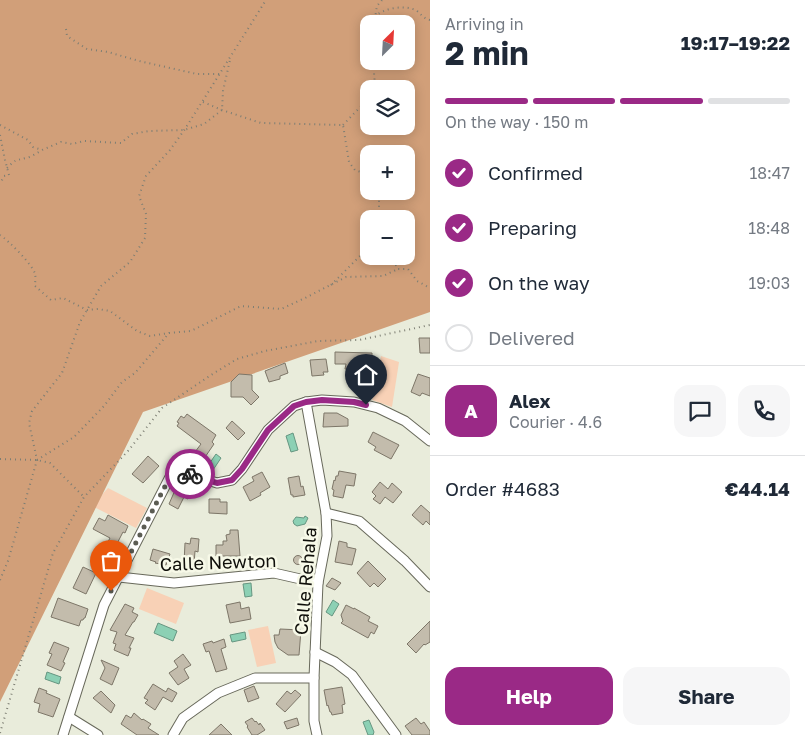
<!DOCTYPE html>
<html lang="en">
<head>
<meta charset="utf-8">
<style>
	:root { --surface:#fff; --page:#f6f6f7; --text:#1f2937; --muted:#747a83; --line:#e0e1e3; --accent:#9a2986 }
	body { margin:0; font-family:"Golos Text",sans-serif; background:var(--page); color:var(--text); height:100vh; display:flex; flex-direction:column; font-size:19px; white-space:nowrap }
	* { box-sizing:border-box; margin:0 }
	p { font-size:16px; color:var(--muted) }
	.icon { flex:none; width:28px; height:28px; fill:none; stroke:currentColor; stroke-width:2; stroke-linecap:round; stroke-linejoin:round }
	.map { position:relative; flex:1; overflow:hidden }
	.sheet { display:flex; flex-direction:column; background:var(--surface); width:375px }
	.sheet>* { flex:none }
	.needle { width:32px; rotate:24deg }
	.buttons { position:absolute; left:360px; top:15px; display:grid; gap:10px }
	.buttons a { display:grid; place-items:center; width:55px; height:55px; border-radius:10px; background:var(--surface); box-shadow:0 2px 12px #0003; font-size:25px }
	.pin { position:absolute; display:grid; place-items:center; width:42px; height:42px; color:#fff; margin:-51px -21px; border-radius:50% 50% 50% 0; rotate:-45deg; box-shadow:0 0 5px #0007 }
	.pin .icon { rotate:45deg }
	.courier { position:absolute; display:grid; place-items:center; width:50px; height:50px; margin:-25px; border:4px solid #9a2986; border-radius:50%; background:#fff; color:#222; box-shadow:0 1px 6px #0007 }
	.head em { font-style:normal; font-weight:700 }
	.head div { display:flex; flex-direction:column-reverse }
	.head { display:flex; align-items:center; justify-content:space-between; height:85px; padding:0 15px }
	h1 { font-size:32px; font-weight:700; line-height:38px }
	.bar { display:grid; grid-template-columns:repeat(4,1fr); gap:8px 5px; align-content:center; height:60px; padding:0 15px }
	.bar i { height:6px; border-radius:4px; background:var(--line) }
	.bar .current { background:var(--accent) }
	.bar p { grid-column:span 4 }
	.line { display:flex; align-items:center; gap:12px; padding:0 15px; border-top:1px solid var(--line) }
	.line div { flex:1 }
	.round { display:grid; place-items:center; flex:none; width:52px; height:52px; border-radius:15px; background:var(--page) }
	ol { padding:0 15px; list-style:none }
	li { display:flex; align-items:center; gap:15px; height:55px }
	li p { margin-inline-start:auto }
	li .icon { padding:5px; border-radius:50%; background:var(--accent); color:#fff; stroke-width:4 }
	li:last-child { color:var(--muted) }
	li i { width:28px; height:28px; border:2px solid var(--line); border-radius:50% }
	.primary-button { display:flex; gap:10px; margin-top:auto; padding:10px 15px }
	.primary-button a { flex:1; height:58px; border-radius:15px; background:var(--accent); color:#fff; font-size:20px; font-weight:700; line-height:58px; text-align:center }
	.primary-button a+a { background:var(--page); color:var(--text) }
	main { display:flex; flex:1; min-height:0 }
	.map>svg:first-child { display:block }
	.green { fill:#f8d1b6 }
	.forest { fill:#d19f79; fill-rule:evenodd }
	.water { fill:#8cd0b4; stroke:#669681 }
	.building { fill:#c3bcac; stroke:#7d7668 }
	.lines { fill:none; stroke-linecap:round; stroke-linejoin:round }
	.minor-casing { stroke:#68695b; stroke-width:11 }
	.path { stroke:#7d7e73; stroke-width:2; stroke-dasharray:1 4; stroke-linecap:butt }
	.minor { stroke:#fff; stroke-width:9 }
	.done { stroke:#5b5c53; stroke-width:5; stroke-dasharray:0 9 }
	.route { stroke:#9a2986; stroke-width:6 }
	.labels { text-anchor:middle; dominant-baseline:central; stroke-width:5; stroke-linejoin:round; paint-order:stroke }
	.street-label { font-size:18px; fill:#0f0f0a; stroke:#f7f9e8 }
</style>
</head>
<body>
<main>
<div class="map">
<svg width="430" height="735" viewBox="0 0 430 735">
	<rect width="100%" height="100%" fill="#e9ecdb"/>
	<g class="green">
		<path d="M381,356L399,362L392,407L372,400Z"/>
		<path d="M108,488L147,508L136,528L92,506Z"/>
		<path d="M147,588L184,603L176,624L139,609Z"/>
		<path d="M268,626L276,663L257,667L248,630Z"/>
	</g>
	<path class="forest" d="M0,0H430V312L143,412L0,702ZM369,24H406V61H369ZM369,89H406V126H369ZM369,154H406V191H369ZM369,219H406V256H369Z"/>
	<g class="water">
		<path d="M293,433L298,450L291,452L286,436Z"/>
		<path d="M216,454L221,458L213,470L207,467Z"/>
		<path d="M305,516L308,518L305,524L297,526L294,524L293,521L296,517L304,518Z"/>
		<path d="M251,583L252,596L245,597L243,584Z"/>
		<path d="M333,600L339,604L332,616L326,612Z"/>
		<path d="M158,623L177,631L173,641L154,633Z"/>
		<path d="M245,632L246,639L232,642L230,635Z"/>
		<path d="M47,672L61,677L59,684L45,679Z"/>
		<path d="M369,720L374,732L373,735H368L363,722Z"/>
	</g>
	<g class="building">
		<path d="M419,338H430V353H420Z"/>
		<path d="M335,352L372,353V370L345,369L346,364H335Z"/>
		<path d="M326,359L328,372H323L324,375L312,376L310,360Z"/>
		<path d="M285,363L288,373L280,376V379L269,382L265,371Z"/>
		<path d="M239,374L252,375V390L259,397L251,405L243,397H231V382Z"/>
		<path d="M418,374L430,378V396L422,393L420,396L411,392Z"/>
		<path d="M324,413H337L348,419V426L323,427Z"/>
		<path d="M187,414L216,435L212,442L214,444L201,463L192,456L201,444L177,426L179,423L177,422L181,416L184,418Z"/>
		<path d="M232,421L245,433L238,440L226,428Z"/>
		<path d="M373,432L399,445L391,459L374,450L376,447L368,442Z"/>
		<path d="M148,456L159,466L143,483L132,474Z"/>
		<path d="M339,471L356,474L354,486L346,485L343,498L333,496L334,490L332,489L334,480L335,481L336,476H338Z"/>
		<path d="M262,472L270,487L260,493L261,495L250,501L243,487L254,481L252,477Z"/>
		<path d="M299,476L301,487L303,486L305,495L293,497V495H291L288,478Z"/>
		<path d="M380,482L388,489L392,483L402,492L393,503L385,497L380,504L373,499L376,496L372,492Z"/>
		<path d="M180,484L192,490L188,499L184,497L178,509L169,504L176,488L178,489Z"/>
		<path d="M209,499H220V502H227V514L209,513Z"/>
		<path d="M421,505L430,513V525L426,521L423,525L412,515Z"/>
		<path d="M108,515L128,526L125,533L123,532L107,563L99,559L110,538L93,529L99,518L105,521Z"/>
		<path d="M230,530H238L240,556H216V545H223V541H227L226,535L230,534Z"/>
		<path d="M191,538L199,539L198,552L195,551L194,564L184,563L185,543L190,544Z"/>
		<path d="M339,541L347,543V547L356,549L352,565L335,562Z"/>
		<path d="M153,549L170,554L166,565L155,563L156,562L150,560Z"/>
		<circle cx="298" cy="560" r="4.5"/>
		<path d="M368,561L386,579L378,587L374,583L370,587L357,573Z"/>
		<path d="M83,567L96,573L86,594L73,588Z"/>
		<path d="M332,578L341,583L335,590L326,586Z"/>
		<path d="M58,598L88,609L85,618H84L83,620H81L79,626L51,617Z"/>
		<path d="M240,602L241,609L249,607L251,619L230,623L226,605Z"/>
		<path d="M125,604L134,608L132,612L138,615L134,622H133L125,635L134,638L129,648H131L128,656L114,650L116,644L113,643L117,632L110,630Z"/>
		<path d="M346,605L354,609V608L370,617L368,621L378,626L374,634L371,632L368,638L341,623L343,621L341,615Z"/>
		<path d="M430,621V642L425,645L424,644L416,653L407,644Z"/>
		<path d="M280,629L301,630L299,655H288L278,648L275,642L274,635H279Z"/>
		<path d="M224,639L226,647L221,649L227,669L216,672L209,651L206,652L203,644L212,641L213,643Z"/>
		<path d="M54,642L69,648L63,662L65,663L61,671L47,665L52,654L49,653Z"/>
		<path d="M183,654L191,665L184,669L189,678L178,685L169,673L178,667L174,661Z"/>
		<path d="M101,660L119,668L112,685L100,679L105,668Z"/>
		<path d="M153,684L166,692L168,688L177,693L172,702L163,697L155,710L145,703L148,700L144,698Z"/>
		<path d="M254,686L259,698L248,702L244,690Z"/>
		<path d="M342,687L345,704L342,705L343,713L332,715L331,712H330L328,705L327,706L324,690Z"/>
		<path d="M39,688L47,691L46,693L60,699L53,717L38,712L40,704L34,702Z"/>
		<path d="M295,690L301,695L285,712L276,704L287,691L291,694Z"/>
		<path d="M101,691L115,705L111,713L93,698Z"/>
		<path d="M134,713L142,720L143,719L151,724L148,728L159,735H137L121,724L126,715L131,718Z"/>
		<path d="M252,718L255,722L256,721L259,725L260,723L265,730L257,735H252L247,727L248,726L245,722Z"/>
		<path d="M297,718L299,725L287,729L284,722Z"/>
		<path d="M416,718L421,724L424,722L430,731V735H412L405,726Z"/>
		<path d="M221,724L232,735H209Z"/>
	</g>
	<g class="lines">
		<g class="minor-casing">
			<g id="minor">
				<path d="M306,402L326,513L327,536L318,583L314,678V721L317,735"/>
				<path d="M326,513L359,521L405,561L430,587"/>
				<path d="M119,577L174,583L274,573L318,583"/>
				<path d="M315,652L335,662L352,675L396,735"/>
				<path d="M69,717L98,735"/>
				<path d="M63,735L104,605L174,469L217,483L232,480L242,469L268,430L294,406L306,402L322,400L354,402L378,408L405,421L430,441"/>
				<path d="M173,735L183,718L218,693L255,678H314"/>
			</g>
		</g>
		<g class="path">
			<path d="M375,17C382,8 407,4 417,11C422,15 423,18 430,20"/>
			<path d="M374,24L377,6L382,0"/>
			<path d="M66,29L67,36L87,49L108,52L139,61L197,74H220"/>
			<path d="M369,40L367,45L369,51"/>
			<path d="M373,89L375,85L373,61"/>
			<path d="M203,102L222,110L261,123L343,125L349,162L355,170L369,175"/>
			<path d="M0,125L28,140L33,147L42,150L61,142L72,144L84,141L121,143L132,134L149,131L184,130L204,124L222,110L223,91L230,60"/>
			<path d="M343,125L365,102L369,96"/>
			<path d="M0,135L5,160L9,175L4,176L0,184"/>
			<path d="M7,168C16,159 14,161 26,158C31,157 37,153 42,150"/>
			<path d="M377,191L379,197V219"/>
			<path d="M0,235C8,240 33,265 35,274C36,277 35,282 35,286L51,300L63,298L87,310L98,309L110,311L137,331L150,336L169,333"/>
			<path d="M391,256L398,269H408L417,281L430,288"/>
			<path d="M331,285L369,247"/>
			<path d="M0,459L37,460L50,463L84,497"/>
			<path d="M37,460L74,437L104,406L122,382L135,373L169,333L191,331L241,306L281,309L305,298L346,277L383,276L398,269"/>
			<path d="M0,580L8,561L37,460L29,423L32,411L62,373L80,322L101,286L130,262L145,238L146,214L139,196L146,176L170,150L185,129L266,0"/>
			<path d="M0,733L53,553L84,497L128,451L162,408L211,375L237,359L265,351L318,341L359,340L430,325"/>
		</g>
		<use href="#minor" class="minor"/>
	</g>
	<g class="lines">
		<path class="done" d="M111,591L174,469L190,474"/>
		<path class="route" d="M190,474L217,483L232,480L242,469L268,430L294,406L306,402L322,400L354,402L366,405"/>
	</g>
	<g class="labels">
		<g class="street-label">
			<text transform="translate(218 562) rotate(-2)">Calle Newton</text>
			<text transform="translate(305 581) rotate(-85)">Calle Rehala</text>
		</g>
	</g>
</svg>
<div class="buttons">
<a><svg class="needle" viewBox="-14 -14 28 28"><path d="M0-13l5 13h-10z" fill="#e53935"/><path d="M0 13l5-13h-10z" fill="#747a83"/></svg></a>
<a><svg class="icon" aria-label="layers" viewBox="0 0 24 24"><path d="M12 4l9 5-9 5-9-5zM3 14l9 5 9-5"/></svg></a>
<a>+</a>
<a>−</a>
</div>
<div class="pin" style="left:111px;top:591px;background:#ea580c"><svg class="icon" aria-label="bag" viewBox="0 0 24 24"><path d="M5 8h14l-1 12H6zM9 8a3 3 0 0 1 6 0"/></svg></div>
<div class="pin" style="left:366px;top:405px;background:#1f2937"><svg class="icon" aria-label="home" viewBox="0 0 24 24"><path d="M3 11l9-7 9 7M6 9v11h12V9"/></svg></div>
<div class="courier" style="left:190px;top:474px"><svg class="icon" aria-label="bike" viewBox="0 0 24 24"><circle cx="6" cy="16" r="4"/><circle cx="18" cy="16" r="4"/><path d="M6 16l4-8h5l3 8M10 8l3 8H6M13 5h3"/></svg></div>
</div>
<section class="sheet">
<div class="head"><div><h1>2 min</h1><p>Arriving in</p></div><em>19:17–19:22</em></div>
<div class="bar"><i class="current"></i><i class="current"></i><i class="current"></i><i></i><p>On the way · 150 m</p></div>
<ol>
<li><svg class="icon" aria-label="check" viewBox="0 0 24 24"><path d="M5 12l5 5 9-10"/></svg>Confirmed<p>18:47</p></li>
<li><svg class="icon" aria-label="check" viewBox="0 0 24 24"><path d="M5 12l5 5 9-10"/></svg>Preparing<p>18:48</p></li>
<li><svg class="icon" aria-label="check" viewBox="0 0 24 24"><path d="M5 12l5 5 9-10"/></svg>On the way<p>19:03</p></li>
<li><i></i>Delivered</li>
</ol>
<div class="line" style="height:90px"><b class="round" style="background:var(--accent);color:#fff">A</b><div><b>Alex</b><p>Courier · 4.6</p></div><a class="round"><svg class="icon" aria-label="chat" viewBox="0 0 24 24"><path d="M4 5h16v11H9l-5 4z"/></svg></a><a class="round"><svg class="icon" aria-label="phone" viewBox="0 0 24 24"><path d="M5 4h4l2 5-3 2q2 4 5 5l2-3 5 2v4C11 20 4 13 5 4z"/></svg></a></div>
<div class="line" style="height:65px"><div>Order #4683</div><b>€44.14</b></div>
<div class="primary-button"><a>Help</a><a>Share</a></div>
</section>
</main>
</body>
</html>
